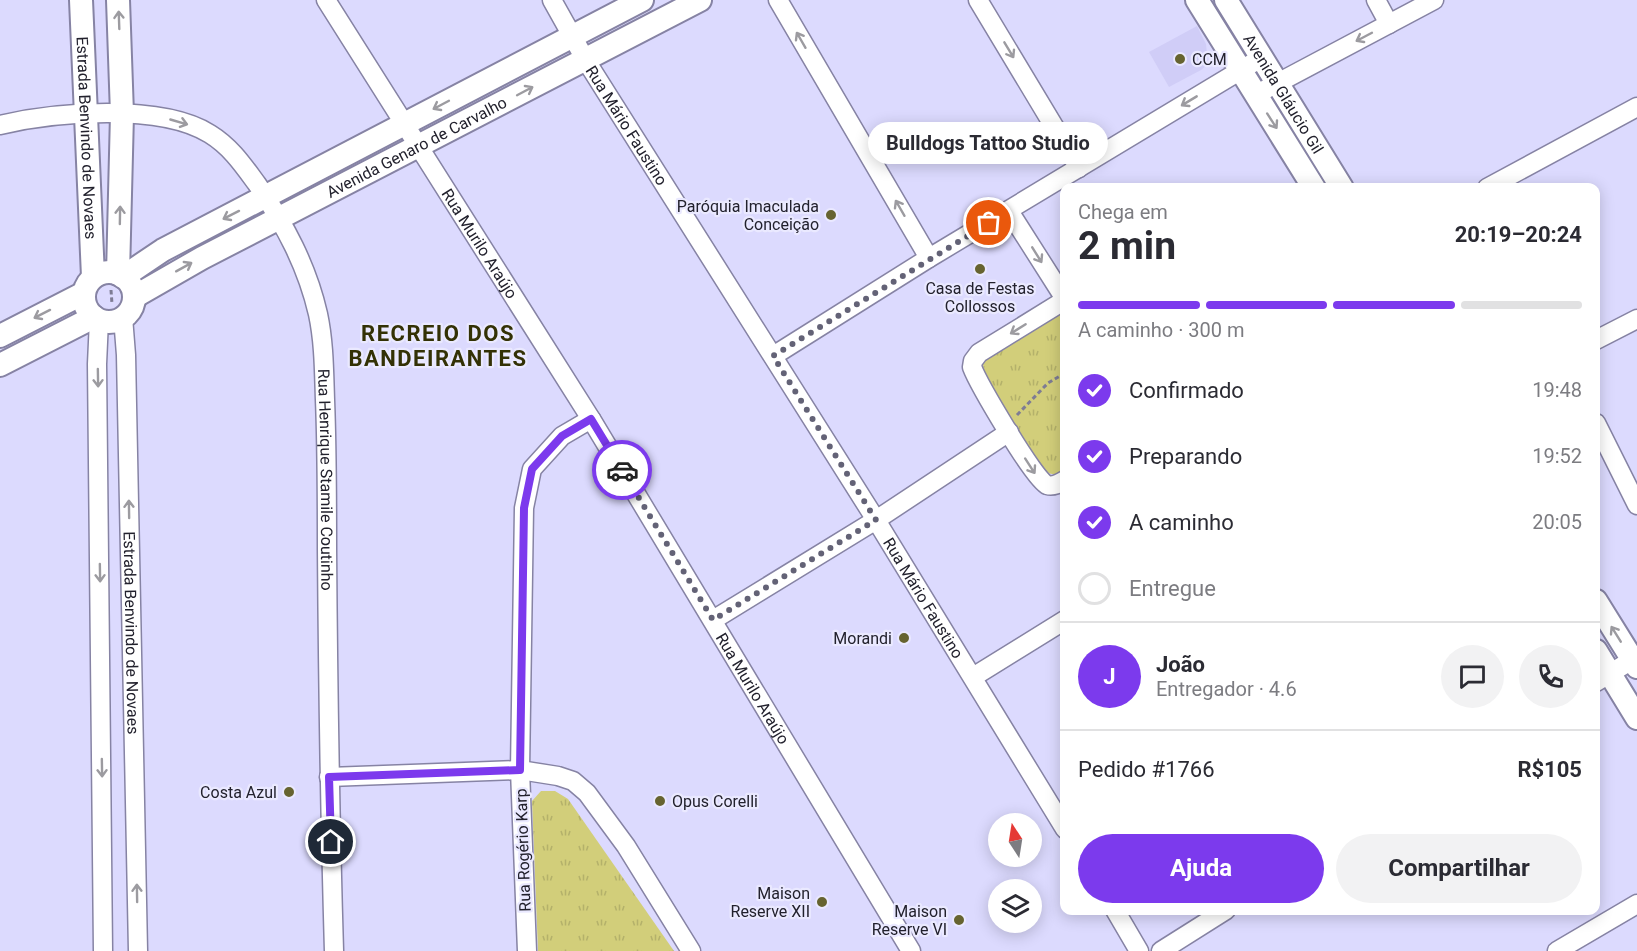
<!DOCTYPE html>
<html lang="pt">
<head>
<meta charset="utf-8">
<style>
	:root { --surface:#fff; --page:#f2f2f3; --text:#2b2b33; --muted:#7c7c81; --line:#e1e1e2; --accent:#7c3aed }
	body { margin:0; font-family:Roboto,sans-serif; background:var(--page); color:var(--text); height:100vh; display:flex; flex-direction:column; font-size:22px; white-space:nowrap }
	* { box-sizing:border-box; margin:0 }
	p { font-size:20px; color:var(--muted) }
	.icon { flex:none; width:33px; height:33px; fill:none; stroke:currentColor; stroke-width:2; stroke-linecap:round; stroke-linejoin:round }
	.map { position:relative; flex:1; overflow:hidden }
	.panel { position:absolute; left:1060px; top:183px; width:540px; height:732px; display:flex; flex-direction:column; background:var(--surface); border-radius:12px; box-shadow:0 3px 15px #0003 }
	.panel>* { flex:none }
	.needle { width:39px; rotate:348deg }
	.controls { position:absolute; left:988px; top:813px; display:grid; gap:12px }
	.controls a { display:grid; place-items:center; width:54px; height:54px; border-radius:50%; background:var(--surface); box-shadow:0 3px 15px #0003; font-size:30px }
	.pin { position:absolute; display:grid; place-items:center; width:51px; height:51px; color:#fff; margin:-26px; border:3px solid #fff; border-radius:50%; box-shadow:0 2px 6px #0007 }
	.courier { position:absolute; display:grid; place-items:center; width:60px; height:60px; margin:-30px; border:4px solid #7c3aed; border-radius:50%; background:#fff; color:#222; box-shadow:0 2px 8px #0007 }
	.bubble { position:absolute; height:42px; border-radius:21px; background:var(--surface); box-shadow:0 3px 15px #0003; font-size:20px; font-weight:700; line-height:42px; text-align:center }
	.summary em { font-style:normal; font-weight:700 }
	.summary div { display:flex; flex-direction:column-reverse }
	.summary { display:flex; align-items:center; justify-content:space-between; height:102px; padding:0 18px }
	h1 { font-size:39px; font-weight:700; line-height:45px }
	.bar { display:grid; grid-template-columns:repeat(4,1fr); gap:9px 6px; align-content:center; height:72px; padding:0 18px }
	.bar i { height:8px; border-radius:4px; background:var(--line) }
	.bar .selected { background:var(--accent) }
	.bar p { grid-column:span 4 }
	.line { display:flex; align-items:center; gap:15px; padding:0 18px; border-top:2px solid var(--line) }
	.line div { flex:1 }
	.round { display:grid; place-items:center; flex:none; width:63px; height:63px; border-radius:32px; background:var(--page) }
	ol { padding:0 18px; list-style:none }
	li { display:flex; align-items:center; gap:18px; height:66px }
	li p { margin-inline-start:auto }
	li .icon { padding:6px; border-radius:50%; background:var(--accent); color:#fff; stroke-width:4 }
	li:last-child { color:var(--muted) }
	li i { width:33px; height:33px; border:3px solid var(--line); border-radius:50% }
	.primary-button { display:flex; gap:12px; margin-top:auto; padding:12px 18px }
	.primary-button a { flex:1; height:69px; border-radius:36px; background:var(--accent); color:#fff; font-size:24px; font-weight:700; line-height:69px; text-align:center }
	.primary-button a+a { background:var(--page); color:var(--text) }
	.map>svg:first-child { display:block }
	.built { fill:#d0cdf7 }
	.park { fill:url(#park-tufts) }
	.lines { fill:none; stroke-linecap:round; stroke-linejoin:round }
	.minor-casing { stroke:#8683a4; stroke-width:21 }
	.tertiary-casing { stroke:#8683a4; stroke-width:26 }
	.path { stroke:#7e7c94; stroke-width:3; stroke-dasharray:4.5 3; stroke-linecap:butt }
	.minor { stroke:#fff; stroke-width:18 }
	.tertiary { stroke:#fff; stroke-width:22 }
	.oneway { stroke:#9c9ba0 }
	.done { stroke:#636276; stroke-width:6; stroke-dasharray:0 10.8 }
	.route { stroke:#7c3aed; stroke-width:8 }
	.poi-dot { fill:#666330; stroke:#eae9ff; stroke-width:2 }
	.labels { text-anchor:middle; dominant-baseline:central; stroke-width:4.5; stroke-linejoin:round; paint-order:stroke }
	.poi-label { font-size:16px; fill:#22212d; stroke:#eae9ff; text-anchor:end }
	.street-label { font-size:16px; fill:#22212d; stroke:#eae9ff }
	.district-label { font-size:22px; font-weight:bold; letter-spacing:1.5px; fill:#333105; stroke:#eae9ff }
</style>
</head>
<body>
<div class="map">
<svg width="1637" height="951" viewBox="0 0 1637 951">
	<defs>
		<pattern id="park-tufts" width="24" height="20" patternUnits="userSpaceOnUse" patternTransform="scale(1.5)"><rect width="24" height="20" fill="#d2ce7a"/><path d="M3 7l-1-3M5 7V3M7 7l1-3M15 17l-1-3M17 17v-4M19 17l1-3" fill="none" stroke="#b4b16a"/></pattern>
	</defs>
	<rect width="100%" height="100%" fill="#dcdafe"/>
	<path class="built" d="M1197,26L1206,44L1208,64L1201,70L1169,87L1149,52Z"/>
	<g class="park">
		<path d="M1065,307V471C1059,474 1053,476 1047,472C1032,463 995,393 984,374L983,364L985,356Z"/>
		<path d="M541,791H555L568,799L674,951H538L532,801Z"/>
	</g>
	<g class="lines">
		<g class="minor-casing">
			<g id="minor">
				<path id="s1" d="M326,0L591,419L911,951"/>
				<path id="s2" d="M552,0L585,59L876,520L1065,829"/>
				<path d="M778,0L929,258"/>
				<path d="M978,0L1079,168"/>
				<path d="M1376,0L1389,24"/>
				<path d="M1255,95L1434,0"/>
				<path id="s3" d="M0,125C54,112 161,103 210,134C231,147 243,165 257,184C285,225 307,266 318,314C324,342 324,371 325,400C327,449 327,499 327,549C328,683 330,817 334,951"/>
				<path d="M1487,188L1637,107"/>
				<path d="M1009,211L1065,299"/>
				<path d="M1065,300L979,353L973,361L972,367C978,383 1035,481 1047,485C1054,487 1060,483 1065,480"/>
				<path id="s4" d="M123,317L126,355L138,951"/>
				<path d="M99,320L97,364L103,951"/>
				<path d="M1596,340L1637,319"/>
				<path d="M773,356L929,258L1261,58"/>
				<path d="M1596,423L1637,505"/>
				<path d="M713,620L876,520L1009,432"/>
				<path d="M973,677L1065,620"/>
				<path d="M1596,682L1632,660"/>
				<path d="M329,777L520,770L558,776L573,781L587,793L626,846L691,951"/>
				<path d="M1115,910L1139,951"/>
				<path d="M527,951L520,770L524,508L532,469L562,436L591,419"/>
				<path d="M1161,951L1226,910"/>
				<path d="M1557,951L1637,904"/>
			</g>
		</g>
		<g class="tertiary-casing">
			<g id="tertiary">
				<path id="s5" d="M81,0L93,277"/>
				<path d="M1197,0L1314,188"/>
				<path id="s6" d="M1226,0L1342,188"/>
				<circle cx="109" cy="297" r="25"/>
				<path d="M118,274L122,114L118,0"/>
				<path d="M123,277L163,250L642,0"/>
				<path id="s7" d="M134,297L202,258L700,0"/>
				<path d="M0,336L84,293"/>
				<path d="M0,365L94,317"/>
				<path d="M1596,601L1637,667"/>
				<path d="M1596,651L1637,718"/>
			</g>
		</g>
		<g class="path">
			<path d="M111,290L112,304"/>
			<path d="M1017,415L1048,383L1065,373"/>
		</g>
		<use href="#minor" class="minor"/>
		<use href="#tertiary" class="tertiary"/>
	</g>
	<defs><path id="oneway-shaft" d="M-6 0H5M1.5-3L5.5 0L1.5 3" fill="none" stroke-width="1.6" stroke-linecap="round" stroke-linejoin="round" transform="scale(1.5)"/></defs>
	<g class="oneway">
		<use href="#oneway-shaft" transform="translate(119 20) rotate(-92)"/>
		<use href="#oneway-shaft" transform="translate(1364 37) rotate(152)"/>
		<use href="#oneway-shaft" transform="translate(801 40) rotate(-120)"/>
		<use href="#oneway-shaft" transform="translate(1009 50) rotate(59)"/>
		<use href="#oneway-shaft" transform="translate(525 91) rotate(-28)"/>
		<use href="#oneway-shaft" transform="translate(1189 101) rotate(149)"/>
		<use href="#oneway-shaft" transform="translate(441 105) rotate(152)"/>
		<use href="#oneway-shaft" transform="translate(1272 121) rotate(57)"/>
		<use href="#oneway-shaft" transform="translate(179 122) rotate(16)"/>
		<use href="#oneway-shaft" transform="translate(900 208) rotate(-120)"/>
		<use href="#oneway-shaft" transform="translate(120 215) rotate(-89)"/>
		<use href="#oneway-shaft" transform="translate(231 215) rotate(153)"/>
		<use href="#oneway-shaft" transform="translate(1037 255) rotate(58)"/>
		<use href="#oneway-shaft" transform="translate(184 267) rotate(-29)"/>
		<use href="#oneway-shaft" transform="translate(42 314) rotate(153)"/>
		<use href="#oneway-shaft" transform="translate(1018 329) rotate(148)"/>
		<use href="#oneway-shaft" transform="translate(98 378) rotate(89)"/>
		<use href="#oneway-shaft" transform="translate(1030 466) rotate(57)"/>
		<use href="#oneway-shaft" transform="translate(129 509) rotate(-91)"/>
		<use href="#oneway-shaft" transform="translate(100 573) rotate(89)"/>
		<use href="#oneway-shaft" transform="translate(1616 634) rotate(-122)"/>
		<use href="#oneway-shaft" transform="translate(102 768) rotate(89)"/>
		<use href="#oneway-shaft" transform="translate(137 893) rotate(-91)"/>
	</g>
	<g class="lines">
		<path class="done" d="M622,470L713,620L876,520L773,356L989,223"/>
		<path class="route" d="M331,842L329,777L520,770L524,508L532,469L562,436L591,419L622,470"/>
	</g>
	<g class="poi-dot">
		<circle cx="1180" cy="59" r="6"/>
		<circle cx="831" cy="215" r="6"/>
		<circle cx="980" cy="269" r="6"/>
		<circle cx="904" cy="638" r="6"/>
		<circle cx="289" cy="792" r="6"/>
		<circle cx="660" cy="801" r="6"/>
		<circle cx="822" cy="902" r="6"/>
		<circle cx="959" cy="920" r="6"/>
	</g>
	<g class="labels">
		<g class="poi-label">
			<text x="1192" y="59" text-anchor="start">CCM</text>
			<text x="819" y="206">Paróquia Imaculada<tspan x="819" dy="18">Conceição</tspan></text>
			<text x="980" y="288" text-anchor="middle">Casa de Festas<tspan x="980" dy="18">Collossos</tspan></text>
			<text x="892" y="638">Morandi</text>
			<text x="277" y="792">Costa Azul</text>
			<text x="672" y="801" text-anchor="start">Opus Corelli</text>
			<text x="810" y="893">Maison<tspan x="810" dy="18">Reserve XII</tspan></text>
			<text x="947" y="911">Maison<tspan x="947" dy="18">Reserve VI</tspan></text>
		</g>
		<g class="street-label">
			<text stroke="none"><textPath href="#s6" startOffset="110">Avenida Gláucio Gil</textPath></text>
			<text stroke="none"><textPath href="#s2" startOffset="146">Rua Mário Faustino</textPath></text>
			<text stroke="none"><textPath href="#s5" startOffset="138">Estrada Benvindo de Novaes</textPath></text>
			<text stroke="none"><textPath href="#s7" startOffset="320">Avenida Genaro de Carvalho</textPath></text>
			<text stroke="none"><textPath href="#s1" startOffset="288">Rua Murilo Araújo</textPath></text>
			<text stroke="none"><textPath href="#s3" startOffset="594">Rua Henrique Stamile Coutinho</textPath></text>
			<text stroke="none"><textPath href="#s2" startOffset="704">Rua Mário Faustino</textPath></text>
			<text stroke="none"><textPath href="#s4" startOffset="316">Estrada Benvindo de Novaes</textPath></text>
			<text stroke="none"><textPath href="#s1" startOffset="810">Rua Murilo Araújo</textPath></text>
			<text transform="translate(523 850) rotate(-92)">Rua Rogério Karp</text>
		</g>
		<g class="district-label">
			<text x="438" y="333">RECREIO DOS<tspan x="438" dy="25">BANDEIRANTES</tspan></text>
		</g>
	</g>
</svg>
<div class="controls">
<a><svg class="needle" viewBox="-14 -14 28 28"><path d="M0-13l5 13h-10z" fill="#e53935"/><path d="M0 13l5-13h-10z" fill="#7c7c81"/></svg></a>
<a><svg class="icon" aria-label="layers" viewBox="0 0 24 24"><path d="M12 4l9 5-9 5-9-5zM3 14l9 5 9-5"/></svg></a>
</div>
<div class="pin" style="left:989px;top:223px;background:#ea580c"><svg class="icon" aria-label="bag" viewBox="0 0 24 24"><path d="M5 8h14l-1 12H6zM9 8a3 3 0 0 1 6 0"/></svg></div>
<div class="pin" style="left:331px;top:842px;background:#1f2937"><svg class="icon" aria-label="home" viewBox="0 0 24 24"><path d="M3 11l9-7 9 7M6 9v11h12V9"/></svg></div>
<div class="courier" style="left:622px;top:470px"><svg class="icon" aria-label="car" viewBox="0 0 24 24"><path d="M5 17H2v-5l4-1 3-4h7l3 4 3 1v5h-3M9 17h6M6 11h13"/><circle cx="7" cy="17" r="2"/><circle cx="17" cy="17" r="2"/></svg></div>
<div class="bubble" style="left:868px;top:122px;width:240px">Bulldogs Tattoo Studio</div>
<section class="panel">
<div class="summary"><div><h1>2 min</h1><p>Chega em</p></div><em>20:19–20:24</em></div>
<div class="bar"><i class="selected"></i><i class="selected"></i><i class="selected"></i><i></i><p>A caminho · 300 m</p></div>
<ol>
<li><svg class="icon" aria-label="check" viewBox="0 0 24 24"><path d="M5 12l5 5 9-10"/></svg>Confirmado<p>19:48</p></li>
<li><svg class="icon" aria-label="check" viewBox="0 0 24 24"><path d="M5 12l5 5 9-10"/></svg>Preparando<p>19:52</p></li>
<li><svg class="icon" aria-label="check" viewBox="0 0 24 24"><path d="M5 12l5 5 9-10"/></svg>A caminho<p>20:05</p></li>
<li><i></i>Entregue</li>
</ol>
<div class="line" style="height:108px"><b class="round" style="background:var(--accent);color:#fff">J</b><div><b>João</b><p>Entregador · 4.6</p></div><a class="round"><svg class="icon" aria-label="chat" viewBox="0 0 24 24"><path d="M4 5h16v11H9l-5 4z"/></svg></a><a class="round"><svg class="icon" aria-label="phone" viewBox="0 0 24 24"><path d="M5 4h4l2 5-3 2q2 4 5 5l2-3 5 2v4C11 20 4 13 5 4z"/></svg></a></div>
<div class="line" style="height:78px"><div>Pedido #1766</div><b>R$105</b></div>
<div class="primary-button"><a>Ajuda</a><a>Compartilhar</a></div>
</section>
</div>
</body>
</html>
